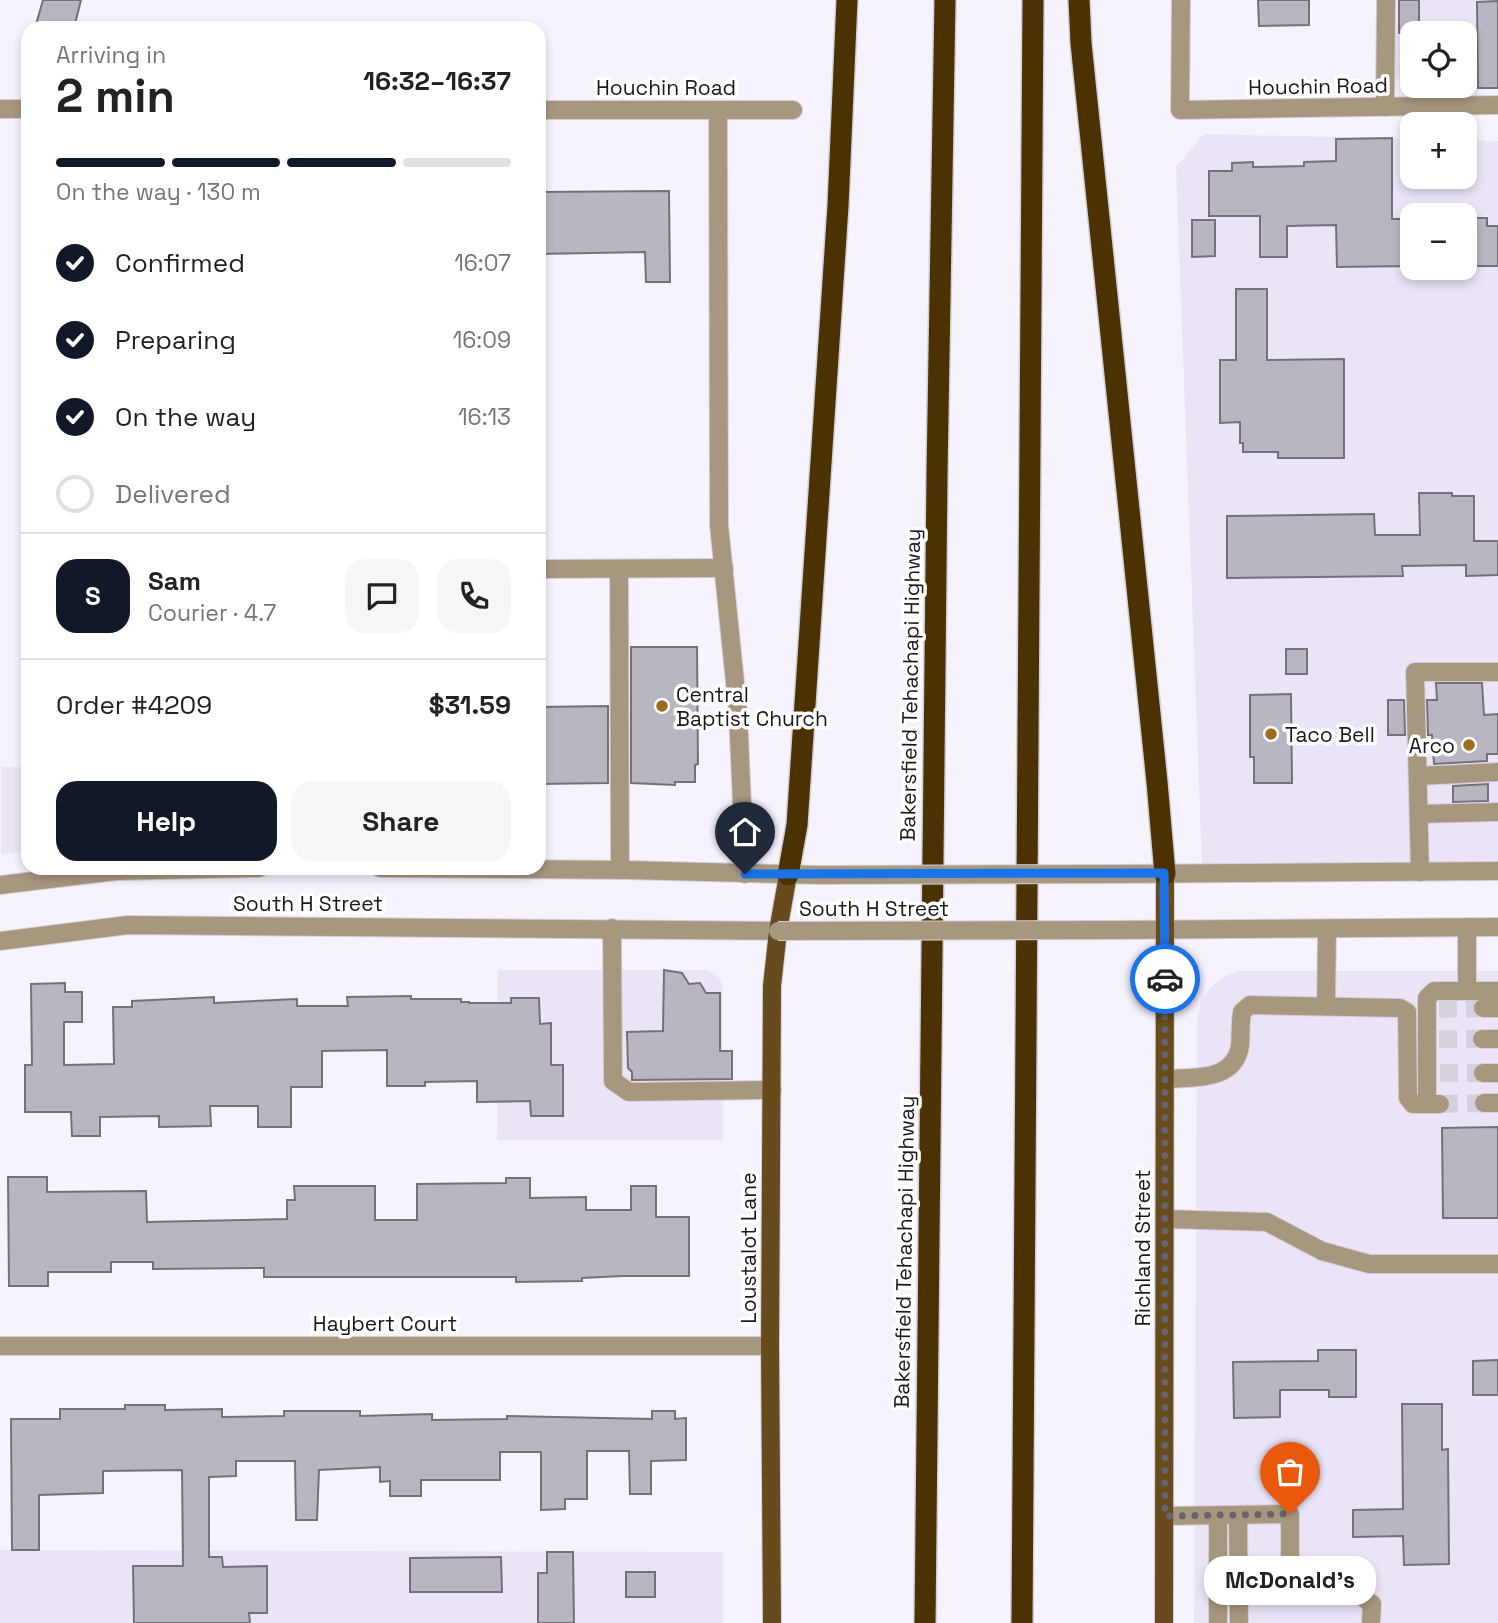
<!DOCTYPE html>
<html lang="en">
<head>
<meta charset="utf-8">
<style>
	:root { --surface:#fff; --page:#f6f6f6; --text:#222; --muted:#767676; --line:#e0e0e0; --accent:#111827 }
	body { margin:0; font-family:"Space Grotesk",sans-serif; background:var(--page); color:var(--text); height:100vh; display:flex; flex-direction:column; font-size:26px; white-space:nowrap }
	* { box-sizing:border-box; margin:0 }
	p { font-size:23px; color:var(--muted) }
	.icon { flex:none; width:38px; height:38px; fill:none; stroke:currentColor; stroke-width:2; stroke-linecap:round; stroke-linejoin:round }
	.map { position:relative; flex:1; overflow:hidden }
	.sheet { position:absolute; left:21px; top:21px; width:525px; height:854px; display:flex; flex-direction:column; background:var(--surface); border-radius:21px; box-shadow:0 4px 10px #0003 }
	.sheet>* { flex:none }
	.buttons { position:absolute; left:1400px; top:21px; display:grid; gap:14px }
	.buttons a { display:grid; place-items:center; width:77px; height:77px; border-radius:14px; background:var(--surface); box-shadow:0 4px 10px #0003; font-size:35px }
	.pin { position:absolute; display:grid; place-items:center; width:60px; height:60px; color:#fff; margin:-72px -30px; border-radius:50% 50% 50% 0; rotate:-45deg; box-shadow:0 0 7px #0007 }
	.pin .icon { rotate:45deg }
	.courier { position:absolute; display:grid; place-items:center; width:70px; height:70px; margin:-35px; border:5px solid #1a73e8; border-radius:50%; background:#fff; color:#222; box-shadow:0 2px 9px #0007 }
	.bubble { position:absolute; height:49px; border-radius:21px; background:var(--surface); box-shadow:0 4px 10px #0003; font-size:23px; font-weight:700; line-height:49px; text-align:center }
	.head em { font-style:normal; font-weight:700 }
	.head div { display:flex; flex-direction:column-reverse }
	.head { display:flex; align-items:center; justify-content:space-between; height:119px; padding:0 35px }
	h1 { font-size:46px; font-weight:700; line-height:52px }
	.bar { display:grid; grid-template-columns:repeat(4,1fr); gap:10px 7px; align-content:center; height:84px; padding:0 35px }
	.bar i { height:9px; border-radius:5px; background:var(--line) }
	.bar .selected { background:var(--accent) }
	.bar p { grid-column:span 4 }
	.line { display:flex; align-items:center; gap:18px; padding:0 35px; border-top:2px solid var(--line) }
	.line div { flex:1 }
	.round { display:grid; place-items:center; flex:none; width:74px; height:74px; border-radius:21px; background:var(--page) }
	ol { padding:0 35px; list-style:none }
	li { display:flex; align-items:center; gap:21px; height:77px }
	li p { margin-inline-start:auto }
	li .icon { padding:7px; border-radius:50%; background:var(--accent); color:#fff; stroke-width:4 }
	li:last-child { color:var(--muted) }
	li i { width:38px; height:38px; border:4px solid var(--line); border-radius:50% }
	.action { display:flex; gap:14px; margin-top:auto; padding:14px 35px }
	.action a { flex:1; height:80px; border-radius:21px; background:var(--accent); color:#fff; font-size:28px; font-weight:700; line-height:80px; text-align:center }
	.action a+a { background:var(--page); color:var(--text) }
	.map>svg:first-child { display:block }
	.built { fill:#ebe4f7; fill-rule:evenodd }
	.building { fill:#bab6c1; stroke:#75717b; stroke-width:2 }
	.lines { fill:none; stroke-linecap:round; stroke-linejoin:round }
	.minor-tunnel { stroke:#d5d1dc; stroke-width:18; stroke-dasharray:18 9; stroke-linecap:butt }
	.minor-casing { stroke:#d3cfda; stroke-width:20 }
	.major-casing { stroke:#d3cfda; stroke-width:20 }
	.highway-casing { stroke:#d3cfda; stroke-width:24 }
	.minor { stroke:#a8977f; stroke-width:18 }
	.major { stroke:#674b1c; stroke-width:18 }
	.highway { stroke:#4c3202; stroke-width:21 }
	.minor-bridge-casing { stroke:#d3cfda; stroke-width:20; stroke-linecap:butt }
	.minor-bridge { stroke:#a8977f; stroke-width:18 }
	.done { stroke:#67646b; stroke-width:7; stroke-dasharray:0 12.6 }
	.route { stroke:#1a73e8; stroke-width:9 }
	.poi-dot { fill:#9b6e1e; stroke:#fff; stroke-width:2.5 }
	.labels { text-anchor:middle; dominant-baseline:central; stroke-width:7; stroke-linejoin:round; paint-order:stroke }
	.street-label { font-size:21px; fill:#1a181c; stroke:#fff }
	.poi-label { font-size:21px; fill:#1a181c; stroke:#fff; text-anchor:start }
</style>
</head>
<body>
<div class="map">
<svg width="1498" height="1623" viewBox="0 0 1498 1623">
	<rect width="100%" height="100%" fill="#f6f2fe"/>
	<g class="built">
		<path d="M1394,0H1498V79H1465V33H1412V79H1394Z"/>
		<path d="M1204,134L1412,139V177H1465V140L1498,141V869L1202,864L1176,167ZM1412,215H1465V268H1412Z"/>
		<path d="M1,767L28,768V851L1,854Z"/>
		<path d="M498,970H705L713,973L720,979L723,988V1140H497Z"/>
		<path d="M1240,971H1498V1623H1194L1197,1021L1201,1003L1210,988L1224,977Z"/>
		<path d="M0,1550L723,1552V1623H0Z"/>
	</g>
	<g class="building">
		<path d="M43,0H81L74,28H35Z"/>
		<path d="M1258,0H1309V25L1259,26Z"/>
		<rect x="1399" y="0" width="20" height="33"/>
		<path d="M1498,1V88H1478L1477,2Z"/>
		<path d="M1392,138V219H1412V266L1337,267L1336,225L1287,226V257H1260V216H1209V171H1232V163L1253,162V167L1304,166V162L1336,161V139Z"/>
		<path d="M669,191L670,282H646L645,252L539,254V192Z"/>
		<path d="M1465,218H1487V226H1498V266H1465Z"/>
		<path d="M1192,220H1215V256L1192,257Z"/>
		<path d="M1236,289H1267V360L1344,359V458H1278V452H1243V443H1240V422L1220,423V360H1236Z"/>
		<path d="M1419,493H1452V496H1474V541H1498V575L1466,576V565L1402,566L1403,576L1227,578V516L1374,514L1375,535H1420Z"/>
		<path d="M631,647H697L698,764L695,765V782H675V785L631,783Z"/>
		<rect x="1286" y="649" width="21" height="25"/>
		<path d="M1436,683H1482L1484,715L1498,714V754H1487V761L1434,764L1432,735H1428L1427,700H1437Z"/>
		<path d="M1291,694L1292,783H1254V757H1250V695Z"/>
		<path d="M1388,700H1404L1405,735H1388Z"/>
		<path d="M608,706V783L539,784V707Z"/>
		<path d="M1488,784V801L1453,802V786Z"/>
		<path d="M664,970L682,973L689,984L700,983L706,993H720V1051H732V1079L632,1080V1072L628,1068L627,1032L663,1031Z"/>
		<path d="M65,983V992H82V1022H64V1065L114,1064L113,1007H132V1001L214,997V1003L297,999V1006H348L347,997L411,996V999H461V1002H469V1003H511V998H539L540,1024L551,1023V1065H563V1116H531L530,1101L477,1102V1081L425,1082V1086H387V1050L322,1051V1087H291V1127H258V1106H210L211,1126L159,1127V1116L100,1117V1136H72L71,1112H25V1065H32L31,984Z"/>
		<path d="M1498,1127V1218H1443L1442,1128Z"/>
		<path d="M8,1177H47V1192L146,1191L147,1222L287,1219V1200H295L294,1186H375V1220H417V1184L506,1183V1178H530V1198L586,1197V1210H631V1186H656V1217H689V1276H623L582,1278V1281L516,1282V1277H264V1268L153,1269V1262H111V1272H48V1286H9Z"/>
		<path d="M1318,1350H1356V1397H1329V1390H1280V1417L1234,1418L1233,1362L1318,1361Z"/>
		<path d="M1498,1360V1395H1473V1361Z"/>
		<path d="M1402,1404H1442V1450L1448,1449L1449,1564L1404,1565L1403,1536L1353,1537V1510L1403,1509Z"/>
		<path d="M125,1405H165V1410L222,1409V1417L284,1416V1411H360V1416L432,1414V1420L507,1419V1416L652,1419V1411H675V1419L686,1418V1460L651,1461V1494H630L629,1451H587V1499H565V1509L541,1510V1452H500V1480H421V1496H390V1481L380,1482V1467L319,1470L317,1520H296L295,1461H236V1476L209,1477V1557H222L223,1567L267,1566V1613H249L250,1623H134L133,1566H183L182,1470L103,1471V1493L39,1495V1550H12L11,1419H60V1409H125Z"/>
		<path d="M547,1552H573L574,1623H538V1573H547Z"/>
		<path d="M501,1557L502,1592H410V1558Z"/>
		<rect x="626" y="1572" width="29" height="25"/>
	</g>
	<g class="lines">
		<g class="minor-tunnel">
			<path d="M1439,1009L1483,1008"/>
			<path d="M1439,1039H1482"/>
			<path d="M1440,1073H1483"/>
			<path d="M1440,1104L1484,1103"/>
		</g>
		<g class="minor-casing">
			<g id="minor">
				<path d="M1181,0L1180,110L1498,105"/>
				<path d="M1385,107L1386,0"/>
				<path d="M0,109H28"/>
				<path d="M539,110H793"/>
				<path d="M718,110L719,525L738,712L745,874"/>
				<path d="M539,569L724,568"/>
				<path d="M619,569L620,870"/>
				<path d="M1419,776L1498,772"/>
				<path d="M1419,814L1498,812"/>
				<path d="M380,868L626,870L820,875"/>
				<path d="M1420,872L1415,672H1498"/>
				<path d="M1119,874L1498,871"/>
				<path d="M0,885L116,871L259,868"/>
				<path d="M1467,927V991"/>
				<path d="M612,928L613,1081L629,1092L772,1090"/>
				<path d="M1115,930L1498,927"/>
				<path d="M0,941L128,925L778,931"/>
				<path d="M1326,1006L1327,929"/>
				<path d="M1483,1008H1498"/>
				<path d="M1482,1039H1498"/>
				<path d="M1483,1073H1498"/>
				<path d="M1165,1079C1193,1077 1234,1082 1240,1046C1241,1035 1240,1023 1242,1012L1250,1005L1400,1008L1407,1012L1408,1098L1413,1104H1440"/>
				<path d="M1484,1103H1498"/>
				<path d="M1427,1104V998L1434,991H1498"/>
				<path d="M1165,1219L1267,1222L1322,1251L1369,1264H1498"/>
				<path d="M0,1346H770"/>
				<path d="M1218,1515V1623"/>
				<path d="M1238,1515L1239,1623"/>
				<path d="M1165,1516L1290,1514V1591L1352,1590L1372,1604L1371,1623"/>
			</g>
		</g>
		<g class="major-casing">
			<g id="major">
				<path d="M772,1623L770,1346L772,986L778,931L788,875"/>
				<path d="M1164,1623L1165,874"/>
			</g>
		</g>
		<g class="highway-casing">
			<g id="highway">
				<path d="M1079,0L1081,43L1157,782L1165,874"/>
				<path d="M788,875L797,825L838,206L847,0"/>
				<path d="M925,1623L937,474L945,0"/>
				<path d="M1022,1623L1033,0"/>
			</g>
		</g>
		<use href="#minor" class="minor"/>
		<use href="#major" class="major"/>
		<use href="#highway" class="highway"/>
		<g class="minor-bridge-casing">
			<g id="minor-bridge">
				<path d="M820,875L1119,874"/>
				<path d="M778,931L1115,930"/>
			</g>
		</g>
		<use href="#minor-bridge" class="minor-bridge"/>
	</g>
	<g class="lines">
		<path class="done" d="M1165,979V1516L1290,1514"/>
		<path class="route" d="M745,874L1164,873L1165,979"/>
	</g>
	<g class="poi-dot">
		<circle cx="662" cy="706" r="7"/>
		<circle cx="1271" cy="734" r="7"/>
		<circle cx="1469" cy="745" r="7"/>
	</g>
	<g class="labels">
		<g class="street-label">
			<text transform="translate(1318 86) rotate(-1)">Houchin Road</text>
			<text x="666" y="87">Houchin Road</text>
			<text transform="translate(910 685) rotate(-89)">Bakersfield Tehachapi Highway</text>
			<text x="308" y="903">South H Street</text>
			<text x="874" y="908">South H Street</text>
			<text transform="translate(748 1248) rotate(-90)">Loustalot Lane</text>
			<text transform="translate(1142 1248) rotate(-90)">Richland Street</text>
			<text transform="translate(904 1252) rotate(-89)">Bakersfield Tehachapi Highway</text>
			<text x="385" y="1323">Haybert Court</text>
		</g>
		<g class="poi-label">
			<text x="676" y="694">Central<tspan x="676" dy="24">Baptist Church</tspan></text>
			<text x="1285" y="734">Taco Bell</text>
			<text x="1455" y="745" text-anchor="end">Arco</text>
		</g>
	</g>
</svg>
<div class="buttons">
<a><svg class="icon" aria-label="locate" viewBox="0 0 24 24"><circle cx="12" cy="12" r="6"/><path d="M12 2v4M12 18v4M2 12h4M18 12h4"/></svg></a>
<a>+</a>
<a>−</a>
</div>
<div class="pin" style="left:1290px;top:1514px;background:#ea580c"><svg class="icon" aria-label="bag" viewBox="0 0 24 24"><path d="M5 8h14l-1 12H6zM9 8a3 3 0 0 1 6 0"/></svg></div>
<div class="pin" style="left:745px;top:874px;background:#1f2937"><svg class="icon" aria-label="home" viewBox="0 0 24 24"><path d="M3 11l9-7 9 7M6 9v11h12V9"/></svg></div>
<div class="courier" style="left:1165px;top:979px"><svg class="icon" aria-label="car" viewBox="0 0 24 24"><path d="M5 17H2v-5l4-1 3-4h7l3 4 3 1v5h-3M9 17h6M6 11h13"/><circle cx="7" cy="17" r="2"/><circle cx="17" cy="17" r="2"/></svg></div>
<div class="bubble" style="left:1204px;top:1556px;width:172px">McDonald's</div>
<section class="sheet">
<div class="head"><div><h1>2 min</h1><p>Arriving in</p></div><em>16:32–16:37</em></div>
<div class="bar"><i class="selected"></i><i class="selected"></i><i class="selected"></i><i></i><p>On the way · 130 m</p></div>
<ol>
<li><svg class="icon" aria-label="check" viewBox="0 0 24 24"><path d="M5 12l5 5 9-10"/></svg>Confirmed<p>16:07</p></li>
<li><svg class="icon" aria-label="check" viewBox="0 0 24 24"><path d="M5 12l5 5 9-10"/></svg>Preparing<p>16:09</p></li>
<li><svg class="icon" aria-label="check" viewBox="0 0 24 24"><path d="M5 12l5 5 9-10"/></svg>On the way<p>16:13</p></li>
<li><i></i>Delivered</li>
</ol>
<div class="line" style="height:126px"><b class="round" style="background:var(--accent);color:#fff">S</b><div><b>Sam</b><p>Courier · 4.7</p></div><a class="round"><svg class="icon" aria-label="chat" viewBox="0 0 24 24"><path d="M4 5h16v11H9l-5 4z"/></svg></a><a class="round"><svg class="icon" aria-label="phone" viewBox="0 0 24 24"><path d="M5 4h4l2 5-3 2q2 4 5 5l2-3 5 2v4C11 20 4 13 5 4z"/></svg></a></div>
<div class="line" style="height:91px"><div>Order #4209</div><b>$31.59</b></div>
<div class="action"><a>Help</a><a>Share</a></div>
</section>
</div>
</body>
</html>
